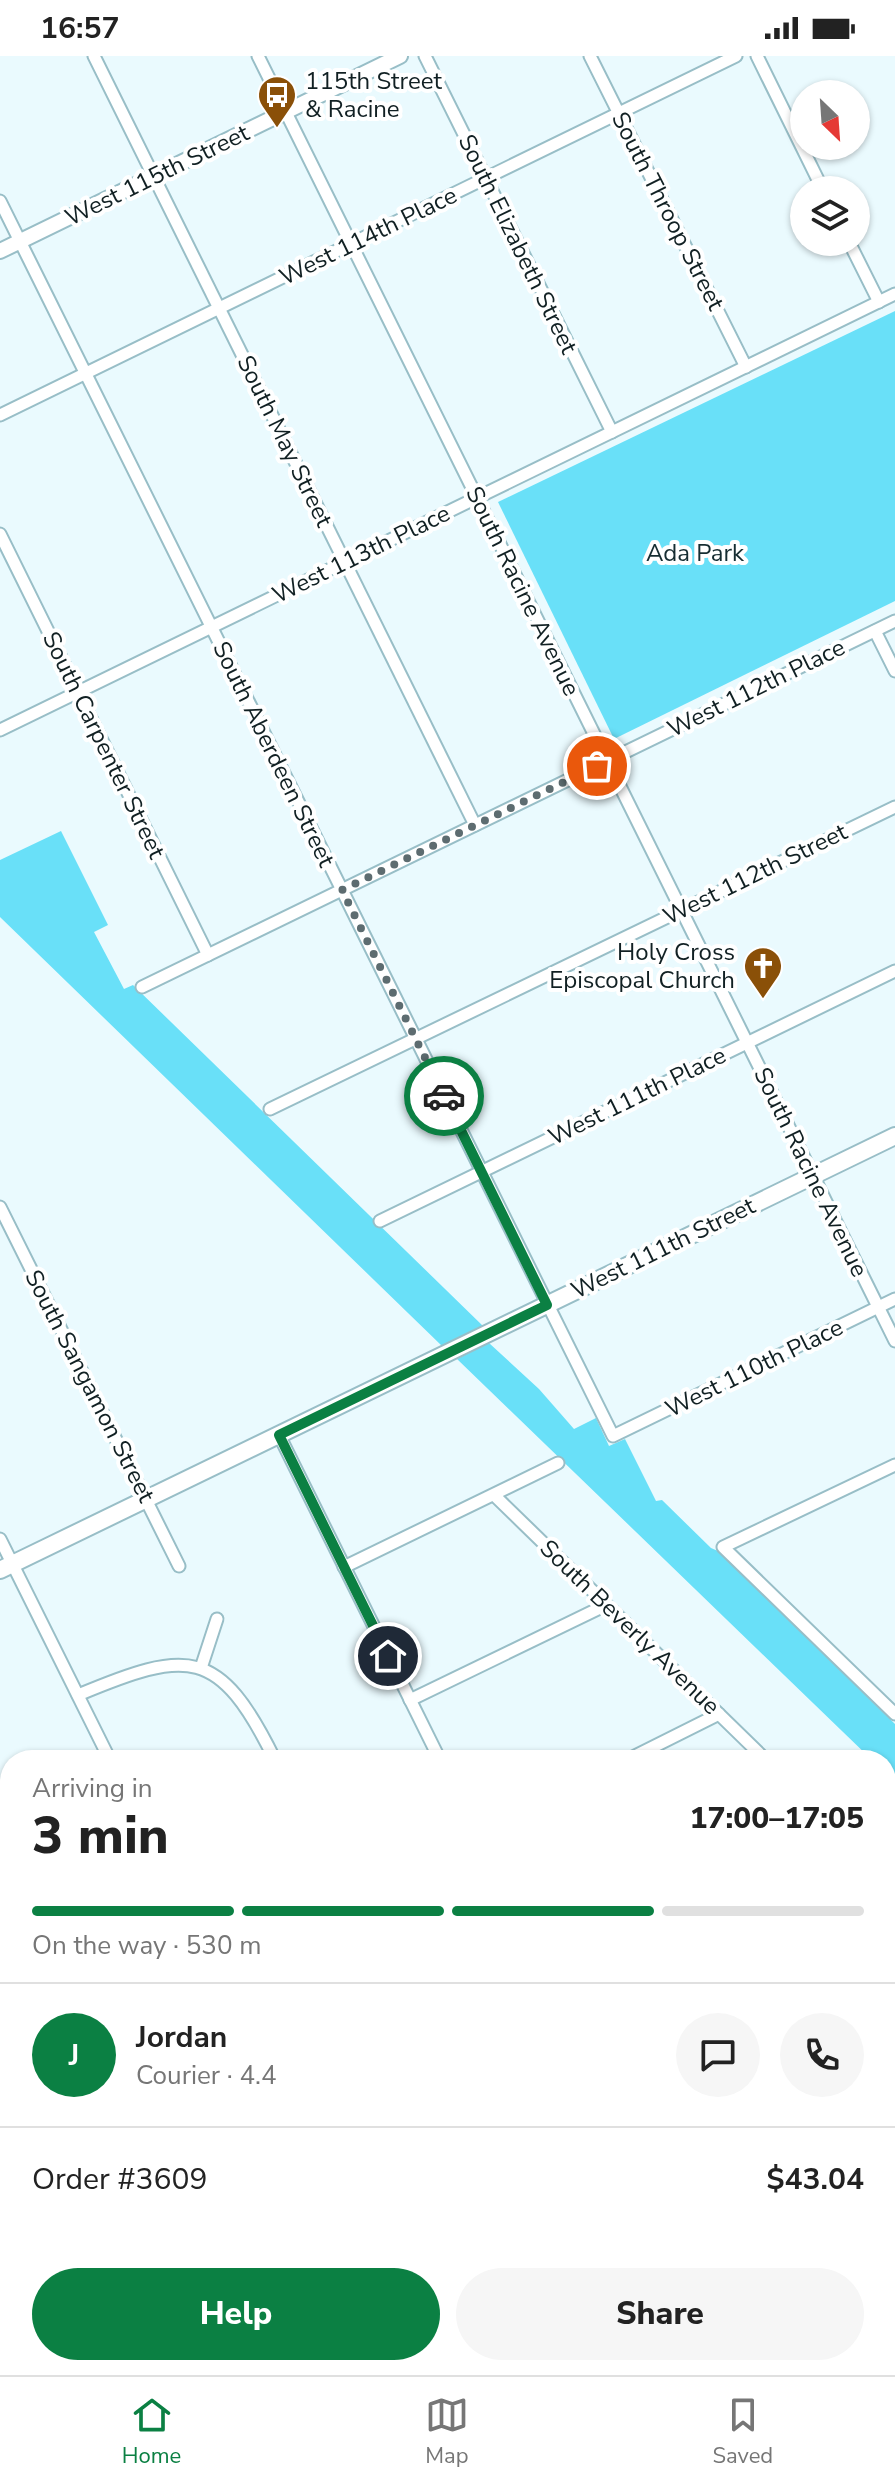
<!DOCTYPE html>
<html lang="en">
<head>
<meta charset="utf-8">
<style>
	:root { --surface:#fff; --page:#f6f6f6; --text:#222; --muted:#767676; --line:#e0e0e0; --accent:#0b8043 }
	body { margin:0; font-family:"Nunito Sans",sans-serif; background:var(--page); color:var(--text); height:100vh; display:flex; flex-direction:column; font-size:30px; white-space:nowrap }
	* { box-sizing:border-box; margin:0 }
	p { font-size:26px; color:var(--muted) }
	.icon { flex:none; width:44px; height:44px; fill:none; stroke:currentColor; stroke-width:2; stroke-linecap:round; stroke-linejoin:round }
	.map { position:relative; flex:1; overflow:hidden }
	.details { position:absolute; left:0px; top:1694px; width:896px; height:626px; display:flex; flex-direction:column; background:var(--surface); border-radius:32px 32px 0 0; box-shadow:0 2px 6px #0004 }
	.details>* { flex:none }
	.needle { width:52px; rotate:155deg }
	.tools { position:absolute; left:790px; top:24px; display:grid; gap:16px }
	.tools a { display:grid; place-items:center; width:80px; height:80px; border-radius:50%; background:var(--surface); box-shadow:0 2px 6px #0004; font-size:40px }
	.pin { position:absolute; display:grid; place-items:center; width:68px; height:68px; color:#fff; margin:-34px; border:4px solid #fff; border-radius:50%; box-shadow:0 2px 8px #0007 }
	.courier { position:absolute; display:grid; place-items:center; width:80px; height:80px; margin:-40px; border:6px solid #0b8043; border-radius:50%; background:#fff; color:#222; box-shadow:0 2px 10px #0007 }
	.head em { font-style:normal; font-weight:800 }
	.head div { display:flex; flex-direction:column-reverse }
	.head { display:flex; align-items:center; justify-content:space-between; height:136px; padding:0 32px }
	h1 { font-size:52px; font-weight:800; line-height:60px }
	.bar { display:grid; grid-template-columns:repeat(4,1fr); gap:12px 8px; align-content:center; height:96px; padding:0 32px }
	.bar i { height:10px; border-radius:6px; background:var(--line) }
	.bar .on { background:var(--accent) }
	.bar p { grid-column:span 4 }
	.line { display:flex; align-items:center; gap:20px; padding:0 32px; border-top:2px solid var(--line) }
	.line div { flex:1 }
	.round { display:grid; place-items:center; flex:none; width:84px; height:84px; border-radius:42px; background:var(--page) }
	.button { display:flex; gap:16px; margin-top:auto; padding:16px 32px }
	.button a { flex:1; height:92px; border-radius:48px; background:var(--accent); color:#fff; font-size:32px; font-weight:800; line-height:92px; text-align:center }
	.button a+a { background:var(--page); color:var(--text) }
	.status { display:flex; justify-content:space-between; align-items:center; height:56px; padding:0 40px; background:var(--surface); direction:ltr }
	.status svg { height:22px; fill:currentColor }
	.menu { display:flex; justify-content:space-around; align-items:center; height:112px; border-top:2px solid var(--line); background:var(--surface); font-size:22px; color:var(--muted) }
	.menu a { display:grid; justify-items:center; gap:4px }
	.menu .on { color:var(--accent) }
	.map>svg:first-child { display:block }
	.green { fill:#69e0f8 }
	.lines { fill:none; stroke-linecap:round; stroke-linejoin:round }
	.minor-casing { stroke:#98bec7; stroke-width:15 }
	.tertiary-casing { stroke:#98bec7; stroke-width:18 }
	.secondary-casing { stroke:#98bec7; stroke-width:20 }
	.primary-casing { stroke:#98bec7; stroke-width:22 }
	.minor { stroke:#fff; stroke-width:11 }
	.tertiary { stroke:#fff; stroke-width:14 }
	.secondary { stroke:#fff; stroke-width:16 }
	.primary { stroke:#fff; stroke-width:18 }
	.done { stroke:#5d6c70; stroke-width:8; stroke-dasharray:0 14.4 }
	.route { stroke:#0b8043; stroke-width:10 }
	.labels { text-anchor:middle; dominant-baseline:central; stroke-width:8; stroke-linejoin:round; paint-order:stroke }
	.poi-label { font-size:24px; fill:#112023; stroke:#fff; text-anchor:start }
	.street-label { font-size:24px; fill:#112023; stroke:#fff }
	.park-label { font-size:24px; fill:#162d32; stroke:#fff }
</style>
</head>
<body>
<div class="status"><b>16:57</b><svg viewBox="0 0 49 12"><path d="M0 12V9h3v3zM5 12V6h3v6zM10 12V3h3v9zM15 12V0h3v12zM26 1h20v11H26zM47 4h2v5h-2z"/></svg></div>
<div class="map">
<svg width="895" height="2319" viewBox="0 0 895 2319">
	<rect width="100%" height="100%" fill="#eafafe"/>
	<g class="green">
		<path d="M895,255V545L614,683L498,446Z"/>
		<path d="M61,775L108,869L94,876L124,933L133,929L483,1270L442,1290L0,861V804Z"/>
		<path d="M489,1287L539,1333L574,1373L596,1362L609,1390L625,1383L656,1445L662,1444L711,1492L718,1495L895,1668V1727L886,1718V1704H872L457,1303Z"/>
	</g>
	<g class="lines">
		<g class="minor-casing">
			<g id="minor">
				<path d="M94,0L475,769"/>
				<path d="M258,0L895,1285"/>
				<path d="M425,0L612,376"/>
				<path d="M590,0L746,311"/>
				<path d="M757,0L823,134"/>
				<path d="M0,145L613,1380L895,1243"/>
				<path d="M849,186L879,246"/>
				<path d="M0,359L736,0"/>
				<path d="M0,478L208,899"/>
				<path d="M875,575L895,615"/>
				<path d="M0,674L895,238"/>
				<path d="M142,931L895,565"/>
				<path d="M270,1053L895,751"/>
				<path d="M0,1151L179,1510"/>
				<path d="M380,1165L895,915"/>
				<path d="M279,1379L440,1704"/>
				<path d="M895,1409L723,1491L895,1658"/>
				<path d="M494,1439L766,1704"/>
				<path d="M0,1483L110,1704"/>
				<path d="M344,1511L558,1407"/>
				<path d="M201,1612L217,1563"/>
				<path d="M78,1639C188,1593 219,1590 275,1704"/>
				<path d="M410,1644L606,1549"/>
				<path d="M627,1704L719,1658"/>
				<path d="M0,1817L10,1837"/>
				<path d="M886,1821L895,1830"/>
				<path d="M886,1906L895,1902"/>
				<path d="M886,2071L895,2067"/>
				<path d="M886,2238L895,2233"/>
				<path d="M245,2310L249,2319"/>
				<path d="M410,2310L414,2319"/>
				<path d="M575,2310L580,2319"/>
				<path d="M740,2310L745,2319"/>
			</g>
		</g>
		<g class="tertiary-casing">
			<path id="tertiary" d="M0,195L400,0"/>
		</g>
		<g class="secondary-casing">
			<path id="secondary" d="M0,1514L895,1080"/>
		</g>
		<g class="primary-casing">
			<g id="primary">
				<path d="M0,2136L10,2156"/>
				<path d="M0,2169L10,2189"/>
				<path d="M70,2310L74,2319"/>
				<path d="M87,2310L91,2319"/>
			</g>
		</g>
		<use href="#minor" class="minor"/>
		<use href="#tertiary" class="tertiary"/>
		<use href="#secondary" class="secondary"/>
		<use href="#primary" class="primary"/>
	</g>
	<g class="lines">
		<path class="done" d="M444,1040L342,834L597,710"/>
		<path class="route" d="M388,1600L279,1379L547,1249L444,1040"/>
	</g>
	<defs>
		<g id="bus-pin" transform="scale(2)"><path d="M0 17L-7.5 6A9.5 9.5 0 1 1 7.5 6Z" fill="#8a5008" stroke="#fff"/><path d="M-5-6H5V4H4V6H2V4H-2V6H-4V4H-5ZM-3.5-4V0h7V-4ZM-3.5 1.2v1.5H-2V1.2ZM2 1.2v1.5H3.5V1.2Z" fill="#fff"/></g>
		<g id="church-pin" transform="scale(2)"><path d="M0 17L-7.5 6A9.5 9.5 0 1 1 7.5 6Z" fill="#8a5008" stroke="#fff"/><path d="M-1.2-6h2.4v3.5h3.3v2.4h-3.3V6h-2.4V-.1h-3.3v-2.4h3.3Z" fill="#fff"/></g>
	</defs>
	<g fill-rule="evenodd">
		<use href="#bus-pin" x="277" y="39"/>
		<use href="#church-pin" x="763" y="910"/>
	</g>
	<g class="labels">
		<g class="poi-label">
			<text x="305" y="25">115th Street<tspan x="305" dy="28">&amp; Racine</tspan></text>
			<text x="735" y="896" text-anchor="end">Holy Cross<tspan x="735" dy="28">Episcopal Church</tspan></text>
		</g>
		<g class="street-label">
			<text transform="translate(157 119) rotate(-26)">West 115th Street</text>
			<text transform="translate(668 155) rotate(63)">South Throop Street</text>
			<text transform="translate(368 180) rotate(-26)">West 114th Place</text>
			<text transform="translate(518 188) rotate(64)">South Elizabeth Street</text>
			<text transform="translate(285 385) rotate(64)">South May Street</text>
			<text transform="translate(361 498) rotate(-26)">West 113th Place</text>
			<text transform="translate(523 535) rotate(64)">South Racine Avenue</text>
			<text transform="translate(756 632) rotate(-26)">West 112th Place</text>
			<text transform="translate(104 689) rotate(64)">South Carpenter Street</text>
			<text transform="translate(274 698) rotate(64)">South Aberdeen Street</text>
			<text transform="translate(755 818) rotate(-26)">West 112th Street</text>
			<text transform="translate(637 1040) rotate(-26)">West 111th Place</text>
			<text transform="translate(811 1116) rotate(64)">South Racine Avenue</text>
			<text transform="translate(663 1192) rotate(-26)">West 111th Street</text>
			<text transform="translate(754 1312) rotate(-26)">West 110th Place</text>
			<text transform="translate(90 1330) rotate(63)">South Sangamon Street</text>
			<text transform="translate(630 1571) rotate(44)">South Beverly Avenue</text>
		</g>
		<g class="park-label">
			<text x="695" y="497">Ada Park</text>
		</g>
	</g>
</svg>
<div class="tools">
<a><svg class="needle" viewBox="-14 -14 28 28"><path d="M0-13l5 13h-10z" fill="#e53935"/><path d="M0 13l5-13h-10z" fill="#767676"/></svg></a>
<a><svg class="icon" aria-label="layers" viewBox="0 0 24 24"><path d="M12 4l9 5-9 5-9-5zM3 14l9 5 9-5"/></svg></a>
</div>
<div class="pin" style="left:597px;top:710px;background:#ea580c"><svg class="icon" aria-label="bag" viewBox="0 0 24 24"><path d="M5 8h14l-1 12H6zM9 8a3 3 0 0 1 6 0"/></svg></div>
<div class="pin" style="left:388px;top:1600px;background:#1f2937"><svg class="icon" aria-label="home" viewBox="0 0 24 24"><path d="M3 11l9-7 9 7M6 9v11h12V9"/></svg></div>
<div class="courier" style="left:444px;top:1040px"><svg class="icon" aria-label="car" viewBox="0 0 24 24"><path d="M5 17H2v-5l4-1 3-4h7l3 4 3 1v5h-3M9 17h6M6 11h13"/><circle cx="7" cy="17" r="2"/><circle cx="17" cy="17" r="2"/></svg></div>
<section class="details">
<div class="head"><div><h1>3 min</h1><p>Arriving in</p></div><em>17:00–17:05</em></div>
<div class="bar"><i class="on"></i><i class="on"></i><i class="on"></i><i></i><p>On the way · 530 m</p></div>
<div class="line" style="height:144px"><b class="round" style="background:var(--accent);color:#fff">J</b><div><b>Jordan</b><p>Courier · 4.4</p></div><a class="round"><svg class="icon" aria-label="chat" viewBox="0 0 24 24"><path d="M4 5h16v11H9l-5 4z"/></svg></a><a class="round"><svg class="icon" aria-label="phone" viewBox="0 0 24 24"><path d="M5 4h4l2 5-3 2q2 4 5 5l2-3 5 2v4C11 20 4 13 5 4z"/></svg></a></div>
<div class="line" style="height:104px"><div>Order #3609</div><b>$43.04</b></div>
<div class="button"><a>Help</a><a>Share</a></div>
</section>
</div>
<nav class="menu">
<a class="on"><svg class="icon" aria-label="home" viewBox="0 0 24 24"><path d="M3 11l9-7 9 7M6 9v11h12V9"/></svg>Home</a>
<a><svg class="icon" aria-label="map" viewBox="0 0 24 24"><path d="M3 6l6-2 6 2 6-2v14l-6 2-6-2-6 2zM9 4v14M15 6v14"/></svg>Map</a>
<a><svg class="icon" aria-label="saved" viewBox="0 0 24 24"><path d="M7 4h10v16l-5-4-5 4z"/></svg>Saved</a>
</nav>
</body>
</html>
